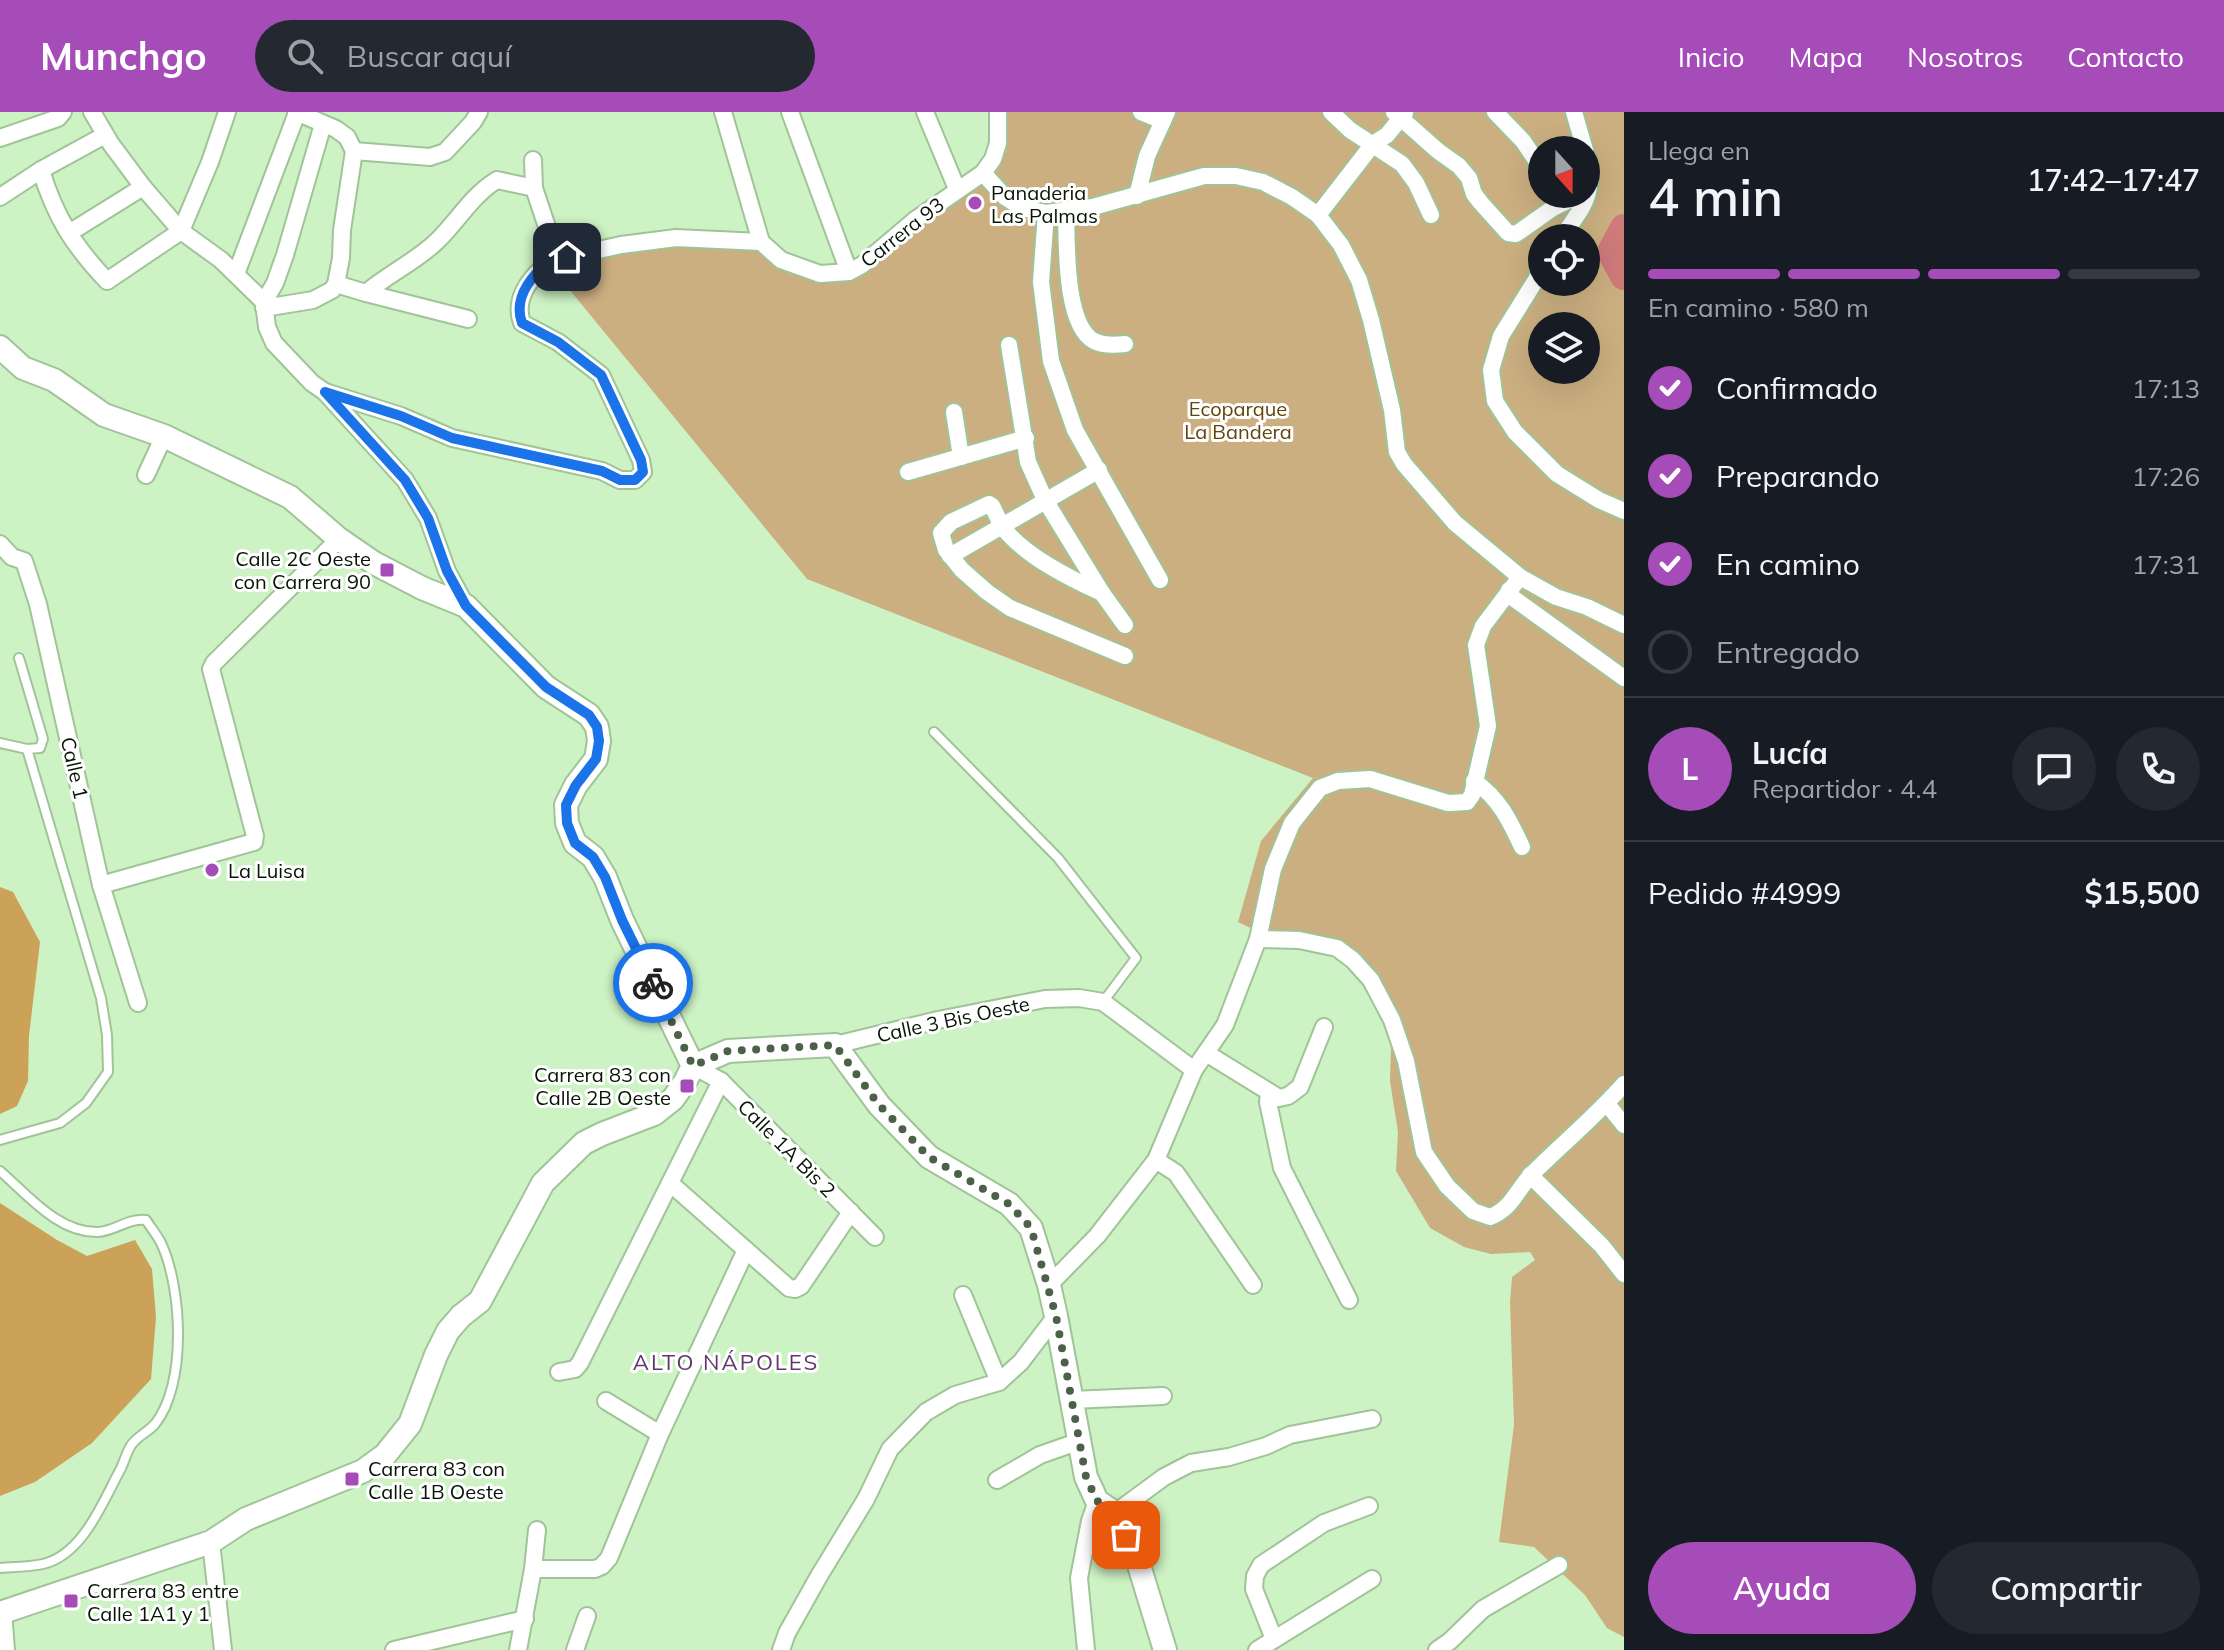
<!DOCTYPE html>
<html lang="es">
<head>
<meta charset="utf-8">
<style>
	:root { --surface:#171b24; --page:#242831; --text:#f1f3f6; --muted:#9ea1a6; --line:#363941; --accent:#a54cb8 }
	body { margin:0; font-family:Mulish,sans-serif; background:var(--page); color:var(--text); height:100vh; display:flex; flex-direction:column; font-size:30px; white-space:nowrap }
	* { box-sizing:border-box; margin:0 }
	p { font-size:26px; color:var(--muted) }
	.icon { flex:none; width:44px; height:44px; fill:none; stroke:currentColor; stroke-width:2; stroke-linecap:round; stroke-linejoin:round }
	.map { position:relative; flex:1; overflow:hidden }
	.drawer { display:flex; flex-direction:column; background:var(--surface); width:600px }
	.drawer>* { flex:none }
	.needle { width:52px; rotate:159deg }
	.fabs { position:absolute; left:1528px; top:24px; display:grid; gap:16px }
	.fabs a { display:grid; place-items:center; width:72px; height:72px; border-radius:50%; background:var(--surface); box-shadow:0 8px 32px #0002; font-size:40px }
	.pin { position:absolute; display:grid; place-items:center; width:68px; height:68px; color:#fff; margin:-34px; border-radius:16px; box-shadow:0 4px 12px #0006 }
	.courier { position:absolute; display:grid; place-items:center; width:80px; height:80px; margin:-40px; border:6px solid #1a73e8; border-radius:50%; background:#fff; color:#222; box-shadow:0 2px 10px #0007 }
	.overview em { font-style:normal; font-weight:600 }
	.overview div { display:flex; flex-direction:column-reverse }
	.overview { display:flex; align-items:center; justify-content:space-between; height:136px; padding:0 24px }
	h1 { font-size:52px; font-weight:600; line-height:60px }
	.bar { display:grid; grid-template-columns:repeat(4,1fr); gap:12px 8px; align-content:center; height:96px; padding:0 24px }
	.bar i { height:10px; border-radius:6px; background:var(--line) }
	.bar .current { background:var(--accent) }
	.bar p { grid-column:span 4 }
	.line { display:flex; align-items:center; gap:20px; padding:0 24px; border-top:2px solid var(--line) }
	.line div { flex:1 }
	.round { display:grid; place-items:center; flex:none; width:84px; height:84px; border-radius:42px; background:var(--page) }
	ol { padding:0 24px; list-style:none }
	li { display:flex; align-items:center; gap:24px; height:88px }
	li p { margin-inline-start:auto }
	li .icon { padding:8px; border-radius:50%; background:var(--accent); color:#fff; stroke-width:4 }
	li:last-child { color:var(--muted) }
	li i { width:44px; height:44px; border:4px solid var(--line); border-radius:50% }
	.button { display:flex; gap:16px; margin-top:auto; padding:16px 24px }
	.button a { flex:1; height:92px; border-radius:48px; background:var(--accent); color:#fff; font-size:32px; font-weight:600; line-height:92px; text-align:center }
	.button a+a { background:var(--page); color:var(--text) }
	header { display:flex; align-items:center; gap:48px; box-sizing:border-box; height:112px; padding:0 40px; background:var(--accent); color:#fff }
	header strong { font-size:38px }
	nav { display:flex; gap:44px; margin-inline-start:auto; font-size:28px }
	.search { width:560px; height:72px; background:var(--page); display:flex; align-items:center; gap:20px; box-sizing:border-box; padding:0 28px; border-radius:44px; color:var(--muted); font-size:30px }
	main { display:flex; flex:1; min-height:0 }
	.map>svg:first-child { display:block }
	.green { fill:#cbaf81; fill-rule:evenodd }
	.forest { fill:#cca259 }
	.lines { fill:none; stroke-linecap:round; stroke-linejoin:round }
	.river { stroke:#ce7a7b; stroke-width:28 }
	.lane-casing { stroke:#a0c498; stroke-width:12 }
	.street-casing { stroke:#a0c498; stroke-width:20 }
	.secondary-casing { stroke:#a0c498; stroke-width:26 }
	.lane { stroke:#fff; stroke-width:8 }
	.street { stroke:#fff; stroke-width:16 }
	.secondary { stroke:#fff; stroke-width:22 }
	.done { stroke:#4c6248; stroke-width:8; stroke-dasharray:0 14.4 }
	.route { stroke:#1a73e8; stroke-width:10 }
	.poi-dot { fill:#a54cb8; stroke:#fff; stroke-width:3 }
	.labels { text-anchor:middle; dominant-baseline:central; stroke-width:6; stroke-linejoin:round; paint-order:stroke }
	.poi-label { font-size:20px; fill:#071405; stroke:#fff; text-anchor:start }
	.street-label { font-size:20px; fill:#071405; stroke:#fff }
	.park-label { font-size:20px; fill:#614509; stroke:#fff }
	.neighbourhood-label { font-size:22px; letter-spacing:2px; fill:#63376c; stroke:#fff }
</style>
</head>
<body>
<header>
<strong>Munchgo</strong>
<div class="search"><svg class="icon" aria-label="search" viewBox="0 0 24 24"><circle cx="10" cy="10" r="6"/><path d="M15 15l6 6"/></svg>Buscar aquí</div>
<nav><a>Inicio</a><a>Mapa</a><a>Nosotros</a><a>Contacto</a></nav>
</header>
<main>
<div class="map">
<svg width="1624" height="1538" viewBox="0 0 1624 1538">
	<rect width="100%" height="100%" fill="#cdf2c4"/>
	<path class="green" d="M998,0H1624V116L1611,140L1624,164V1525L1607,1516L1585,1483L1534,1435L1499,1430L1514,1313L1510,1190L1512,1165L1535,1148L1530,1140L1491,1142L1464,1135L1430,1116L1396,1059L1398,1020L1390,969L1391,938L1394,927L1374,872L1348,848L1308,827H1273L1238,810L1261,729L1313,666L807,467L555,160L553,145L621,133L761,130L781,148L850,160L983,61ZM1542,38H1586V82H1542ZM1542,126H1586V170H1542ZM1542,214H1586V258H1542Z"/>
	<g class="forest">
		<path d="M0,775L13,780L40,830L29,924L28,969L17,994L0,1002Z"/>
		<path d="M0,1091L57,1128L87,1144L135,1128L152,1157L156,1205L151,1267L92,1331L35,1370L0,1384Z"/>
	</g>
	<g class="lines">
		<path class="river" d="M1624,116L1611,140L1624,164"/>
		<g class="lane-casing">
			<g id="lane">
				<path d="M934,620L1058,746L1136,846L1103,890"/>
				<path d="M0,631L27,637L40,636L43,627L19,546"/>
				<path d="M0,1028L60,1011L86,991L108,960L107,923L101,886L27,637"/>
				<path d="M0,1059C28,1083 58,1121 98,1120C115,1119 128,1106 146,1108C151,1116 158,1124 162,1133C182,1178 187,1272 155,1312C148,1320 138,1324 132,1332C126,1340 124,1352 119,1360C102,1392 82,1443 43,1452C29,1455 14,1455 0,1456"/>
			</g>
		</g>
		<g class="street-casing">
			<g id="street">
				<path d="M92,0L111,32L143,75L181,119L221,148L264,190"/>
				<path d="M723,0L761,130"/>
				<path d="M790,0L849,160"/>
				<path d="M925,0L957,77"/>
				<path d="M1141,0L1163,9"/>
				<path d="M1331,0L1350,18L1402,52L1416,71L1431,103"/>
				<path d="M1394,0L1438,39L1459,54L1469,66L1474,82L1481,91L1508,121L1516,122L1553,96L1581,82"/>
				<path d="M1495,0L1523,29L1542,57"/>
				<path d="M1574,0L1585,38"/>
				<path d="M323,12L285,143L275,171L264,190L267,215L274,231L312,271L325,280L405,368L428,406L447,459L466,494"/>
				<path d="M0,26L58,6L63,0"/>
				<path d="M354,39L430,45L445,40L473,10L479,0"/>
				<path d="M533,48L534,76L548,118L553,145"/>
				<path d="M41,58C55,105 74,134 107,169L181,119L210,50L227,0"/>
				<path d="M983,61L1005,85L1022,96L1046,101L1093,95L1204,64H1236L1263,70L1292,85L1318,103L1341,133L1359,168L1371,208L1392,298L1397,340L1404,352L1455,411L1520,465L1556,485L1587,495L1624,513"/>
				<path d="M1137,84L1147,44L1167,0"/>
				<path d="M0,85L41,58L105,23"/>
				<path d="M1066,99C1067,129 1064,213 1094,229C1102,233 1116,233 1125,232"/>
				<path d="M1046,101L1041,170L1051,249L1075,318L1160,468"/>
				<path d="M1318,103L1373,32L1387,23L1405,1"/>
				<path d="M69,121L143,75"/>
				<path d="M1562,126C1583,92 1596,86 1586,43"/>
				<path d="M1542,158L1501,224L1491,258L1495,289L1515,320L1557,362L1599,388L1624,399"/>
				<path d="M236,162L297,1"/>
				<path d="M336,172L366,181C388,162 415,150 436,130C457,110 472,83 497,68L534,76"/>
				<path d="M366,181L468,207"/>
				<path d="M264,196L313,188L332,178L336,172L341,146L342,118L354,39L347,25L336,17L296,0"/>
				<path d="M1009,233L1028,350L1045,388L1102,481L1125,513"/>
				<path d="M325,280L401,304L452,326L602,359L620,368H635L643,360L641,348L601,263L558,230L522,211C512,183 535,162 553,145H567L621,133L676,126L761,130L781,148L820,162L849,160L862,153L915,108L983,61L993,47L998,31V0"/>
				<path d="M954,300L961,345"/>
				<path d="M908,360L1026,326"/>
				<path d="M146,363L164,324"/>
				<path d="M0,432L12,445L24,449L38,492L101,773L138,891"/>
				<path d="M950,444L1099,358"/>
				<path d="M1509,478L1513,486L1520,491L1624,566"/>
				<path d="M1102,481C1069,466 1027,445 1004,417C999,410 996,401 992,394L989,392L951,410L941,421L946,438L962,458L987,480L1010,496L1125,544"/>
				<path d="M1474,669C1499,686 1510,709 1522,735"/>
				<path d="M101,773L254,730L255,724L211,557L214,551L339,427"/>
				<path d="M1258,827L1299,828L1337,836L1353,848L1371,868L1392,908L1406,949L1424,1040L1447,1074L1473,1099L1490,1105C1513,1096 1516,1078 1533,1061C1563,1031 1596,1004 1624,972"/>
				<path d="M835,933L938,908L1045,887L1079,886L1103,890L1194,958"/>
				<path d="M1206,941L1279,986L1288,984L1300,975L1324,915"/>
				<path d="M693,954L721,969L875,1125"/>
				<path d="M1269,980L1268,990L1282,1056L1349,1188"/>
				<path d="M1607,992L1624,1013"/>
				<path d="M1156,1048L1176,1061L1253,1173"/>
				<path d="M1530,1063L1602,1134L1624,1162"/>
				<path d="M670,1071L789,1176L795,1177L801,1174L851,1100"/>
				<path d="M1049,1173L1097,1124L1156,1048L1194,958L1225,913L1258,827L1273,757L1292,711L1320,676L1338,669L1370,667L1448,691L1467,690L1472,683L1488,614L1476,533L1483,514L1520,465"/>
				<path d="M963,1183L999,1270"/>
				<path d="M559,1260L575,1257L580,1251L721,969"/>
				<path d="M1071,1288L1163,1284"/>
				<path d="M606,1289L660,1322"/>
				<path d="M997,1368L1040,1343L1080,1329"/>
				<path d="M1115,1401L1164,1365L1191,1351L1229,1345L1266,1334L1290,1323L1372,1307"/>
				<path d="M211,1430L223,1538"/>
				<path d="M533,1457H595L602,1454L609,1446L660,1322L746,1138"/>
				<path d="M3,1500L6,1538"/>
				<path d="M1274,1527L1254,1477L1255,1464L1261,1453L1324,1411L1369,1394"/>
				<path d="M394,1538L525,1507"/>
				<path d="M518,1538L533,1457L537,1418"/>
				<path d="M575,1538L587,1504"/>
				<path d="M781,1538L787,1521L819,1464L866,1387L890,1337L926,1300L955,1283L999,1270L1021,1250L1056,1204"/>
				<path d="M1086,1538L1079,1466L1090,1409L1097,1389"/>
				<path d="M1257,1538L1372,1467"/>
				<path d="M1437,1538L1450,1529L1483,1497L1559,1453"/>
			</g>
		</g>
		<g class="secondary-casing">
			<g id="secondary">
				<path d="M0,235L23,256L54,268L104,303L164,324L290,385L339,427L374,451L422,476L466,494L546,575L589,603L597,615L599,629L596,647L576,673L566,693L567,711L575,731L593,745L605,765L622,808L693,954L685,970L673,987L654,1002L602,1022L584,1031L543,1071L480,1189L461,1204L448,1219L436,1243L410,1312L385,1343L363,1359L246,1407L211,1430L0,1501"/>
				<path d="M693,954L728,939L835,933L879,993L929,1045L1009,1092L1031,1116L1049,1173L1056,1204L1086,1365L1097,1389L1115,1401L1134,1437L1165,1538"/>
			</g>
		</g>
		<use href="#lane" class="lane"/>
		<use href="#street" class="street"/>
		<use href="#secondary" class="secondary"/>
	</g>
	<g class="lines">
		<path class="done" d="M653,871L693,954L728,939L835,933L879,993L929,1045L1009,1092L1031,1116L1056,1204L1086,1365L1097,1389L1115,1401L1126,1423"/>
		<path class="route" d="M567,145H553C535,161 512,183 522,211L558,230L601,263L641,348L643,360L635,368H620L602,359L452,326L401,304L325,280L405,368L428,406L447,459L466,494L546,575L589,603L597,615L599,629L596,647L576,673L566,693L567,711L575,731L593,745L605,765L622,808L653,871"/>
	</g>
	<g class="poi-dot">
		<circle cx="975" cy="91" r="8"/>
		<rect x="379" y="450" width="16" height="16" rx="4"/>
		<circle cx="212" cy="758" r="8"/>
		<rect x="679" y="966" width="16" height="16" rx="4"/>
		<rect x="344" y="1359" width="16" height="16" rx="4"/>
		<rect x="63" y="1481" width="16" height="16" rx="4"/>
	</g>
	<g class="labels">
		<g class="poi-label">
			<text x="991" y="80">Panaderia<tspan x="991" dy="23">Las Palmas</tspan></text>
			<text x="371" y="446" text-anchor="end">Calle 2C Oeste<tspan x="371" dy="23">con Carrera 90</tspan></text>
			<text x="228" y="758">La Luisa</text>
			<text x="671" y="962" text-anchor="end">Carrera 83 con<tspan x="671" dy="23">Calle 2B Oeste</tspan></text>
			<text x="368" y="1356">Carrera 83 con<tspan x="368" dy="23">Calle 1B Oeste</tspan></text>
			<text x="87" y="1478">Carrera 83 entre<tspan x="87" dy="23">Calle 1A1 y 1</tspan></text>
		</g>
		<g class="street-label">
			<text transform="translate(902 120) rotate(-38)">Carrera 93</text>
			<text transform="translate(75 656) rotate(77)">Calle 1</text>
			<text transform="translate(953 907) rotate(-12)">Calle 3 Bis Oeste</text>
			<text transform="translate(787 1036) rotate(45)">Calle 1A Bis 2</text>
		</g>
		<g class="park-label">
			<text x="1238" y="296">Ecoparque<tspan x="1238" dy="23">La Bandera</tspan></text>
		</g>
		<g class="neighbourhood-label">
			<text x="726" y="1250">ALTO NÁPOLES</text>
		</g>
	</g>
</svg>
<div class="fabs">
<a><svg class="needle" viewBox="-14 -14 28 28"><path d="M0-13l5 13h-10z" fill="#e53935"/><path d="M0 13l5-13h-10z" fill="#9ea1a6"/></svg></a>
<a><svg class="icon" aria-label="locate" viewBox="0 0 24 24"><circle cx="12" cy="12" r="6"/><path d="M12 2v4M12 18v4M2 12h4M18 12h4"/></svg></a>
<a><svg class="icon" aria-label="layers" viewBox="0 0 24 24"><path d="M12 4l9 5-9 5-9-5zM3 14l9 5 9-5"/></svg></a>
</div>
<div class="pin" style="left:1126px;top:1423px;background:#ea580c"><svg class="icon" aria-label="bag" viewBox="0 0 24 24"><path d="M5 8h14l-1 12H6zM9 8a3 3 0 0 1 6 0"/></svg></div>
<div class="pin" style="left:567px;top:145px;background:#1f2937"><svg class="icon" aria-label="home" viewBox="0 0 24 24"><path d="M3 11l9-7 9 7M6 9v11h12V9"/></svg></div>
<div class="courier" style="left:653px;top:871px"><svg class="icon" aria-label="bike" viewBox="0 0 24 24"><circle cx="6" cy="16" r="4"/><circle cx="18" cy="16" r="4"/><path d="M6 16l4-8h5l3 8M10 8l3 8H6M13 5h3"/></svg></div>
</div>
<section class="drawer">
<div class="overview"><div><h1>4 min</h1><p>Llega en</p></div><em>17:42–17:47</em></div>
<div class="bar"><i class="current"></i><i class="current"></i><i class="current"></i><i></i><p>En camino · 580 m</p></div>
<ol>
<li><svg class="icon" aria-label="check" viewBox="0 0 24 24"><path d="M5 12l5 5 9-10"/></svg>Confirmado<p>17:13</p></li>
<li><svg class="icon" aria-label="check" viewBox="0 0 24 24"><path d="M5 12l5 5 9-10"/></svg>Preparando<p>17:26</p></li>
<li><svg class="icon" aria-label="check" viewBox="0 0 24 24"><path d="M5 12l5 5 9-10"/></svg>En camino<p>17:31</p></li>
<li><i></i>Entregado</li>
</ol>
<div class="line" style="height:144px"><b class="round" style="background:var(--accent);color:#fff">L</b><div><b>Lucía</b><p>Repartidor · 4.4</p></div><a class="round"><svg class="icon" aria-label="chat" viewBox="0 0 24 24"><path d="M4 5h16v11H9l-5 4z"/></svg></a><a class="round"><svg class="icon" aria-label="phone" viewBox="0 0 24 24"><path d="M5 4h4l2 5-3 2q2 4 5 5l2-3 5 2v4C11 20 4 13 5 4z"/></svg></a></div>
<div class="line" style="height:104px"><div>Pedido #4999</div><b>$15,500</b></div>
<div class="button"><a>Ayuda</a><a>Compartir</a></div>
</section>
</main>
</body>
</html>
